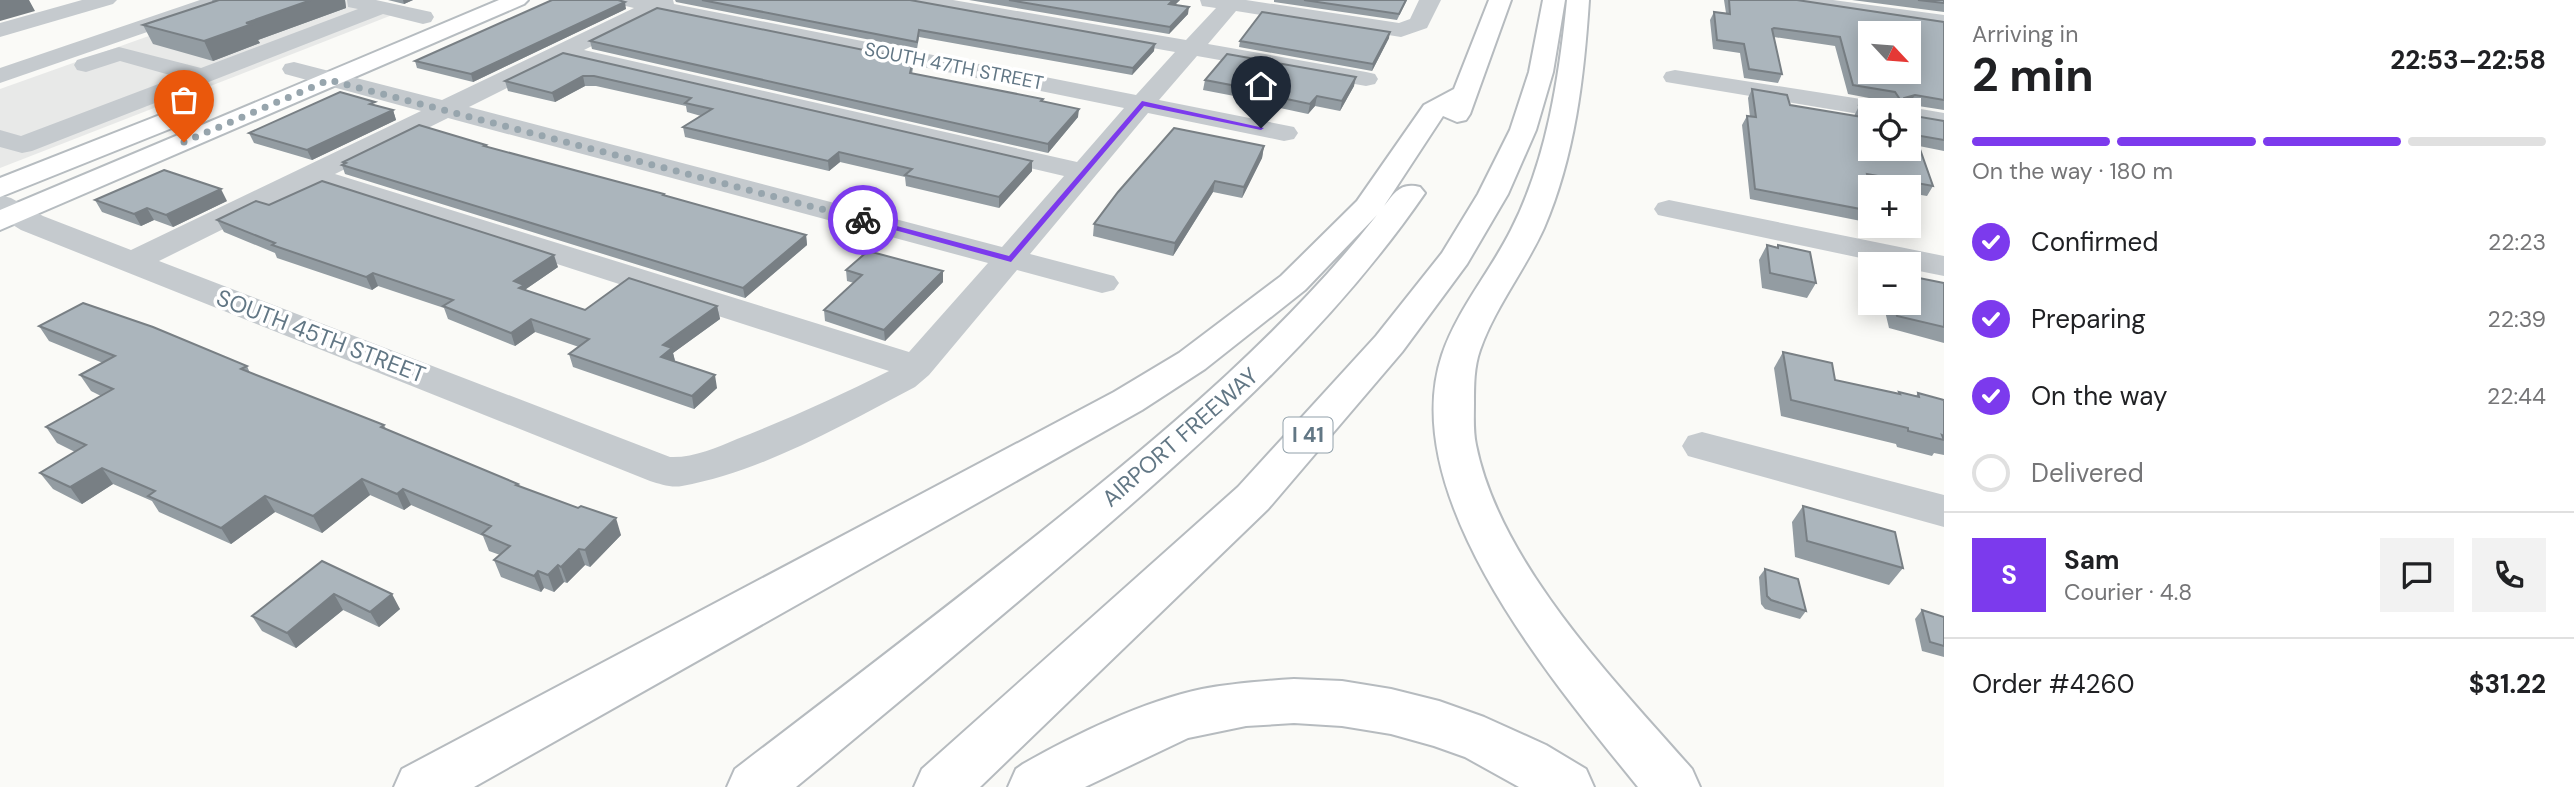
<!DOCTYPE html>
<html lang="en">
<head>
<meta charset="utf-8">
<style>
	:root { --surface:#fff; --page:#f2f2f2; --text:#202124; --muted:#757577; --line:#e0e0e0; --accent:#7c3aed }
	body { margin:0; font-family:"DM Sans",sans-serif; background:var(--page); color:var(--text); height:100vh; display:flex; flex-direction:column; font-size:26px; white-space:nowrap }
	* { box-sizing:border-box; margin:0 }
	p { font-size:23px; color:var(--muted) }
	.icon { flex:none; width:38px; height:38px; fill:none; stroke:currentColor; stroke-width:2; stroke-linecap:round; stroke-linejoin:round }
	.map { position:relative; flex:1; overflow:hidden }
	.details { display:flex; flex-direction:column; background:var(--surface); width:630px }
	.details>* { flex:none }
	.needle { width:46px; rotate:116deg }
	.buttons { position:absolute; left:1858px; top:21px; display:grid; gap:14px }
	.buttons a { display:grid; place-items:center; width:63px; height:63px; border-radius:0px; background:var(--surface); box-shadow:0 4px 18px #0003; font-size:35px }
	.pin { position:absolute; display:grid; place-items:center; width:60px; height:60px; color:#fff; margin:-72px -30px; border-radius:50% 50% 50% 0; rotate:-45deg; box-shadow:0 0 7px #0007 }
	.pin .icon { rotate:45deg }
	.courier { position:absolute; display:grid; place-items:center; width:70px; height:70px; margin:-35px; border:5px solid #7c3aed; border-radius:50%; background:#fff; color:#222; box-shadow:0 2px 9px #0007 }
	.overview em { font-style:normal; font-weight:700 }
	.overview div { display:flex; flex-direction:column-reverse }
	.overview { display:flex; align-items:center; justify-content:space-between; height:119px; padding:0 28px }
	h1 { font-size:46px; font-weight:700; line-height:52px }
	.bar { display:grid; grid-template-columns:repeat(4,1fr); gap:10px 7px; align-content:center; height:84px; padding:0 28px }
	.bar i { height:9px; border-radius:5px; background:var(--line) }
	.bar .on { background:var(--accent) }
	.bar p { grid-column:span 4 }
	.line { display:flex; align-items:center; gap:18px; padding:0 28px; border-top:2px solid var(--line) }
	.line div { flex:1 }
	.round { display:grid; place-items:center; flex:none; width:74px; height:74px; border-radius:0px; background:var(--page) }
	ol { padding:0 28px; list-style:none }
	li { display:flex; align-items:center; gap:21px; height:77px }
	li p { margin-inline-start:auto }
	li .icon { padding:7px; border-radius:50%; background:var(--accent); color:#fff; stroke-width:4 }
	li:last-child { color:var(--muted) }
	li i { width:38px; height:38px; border:4px solid var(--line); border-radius:50% }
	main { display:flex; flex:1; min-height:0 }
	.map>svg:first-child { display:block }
	.built { fill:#e8e9e8 }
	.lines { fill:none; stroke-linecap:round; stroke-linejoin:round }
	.major-casing { stroke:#b6bcc0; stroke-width:4 }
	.highway-casing { stroke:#b6bbbf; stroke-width:4 }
	.minor { fill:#c5cace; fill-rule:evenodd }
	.major { fill:#fff; fill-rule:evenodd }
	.highway { fill:#fff; fill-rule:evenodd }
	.wall { fill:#939ca2 }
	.shaded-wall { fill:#787f84 }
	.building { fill:#abb5bc; stroke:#787f84; stroke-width:2; fill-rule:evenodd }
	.route { fill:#7c3aed }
	.done { stroke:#97a5ad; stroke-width:7; stroke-dasharray:0 12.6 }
	.labels { text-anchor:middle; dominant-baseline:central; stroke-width:7; stroke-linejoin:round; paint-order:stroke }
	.far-street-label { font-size:19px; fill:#627785; stroke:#fff }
	.shield { fill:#fff; stroke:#91a0aa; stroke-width:2 }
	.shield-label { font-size:21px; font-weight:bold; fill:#627785 }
	.street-label { font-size:23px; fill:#627785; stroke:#fff }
</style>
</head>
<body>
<main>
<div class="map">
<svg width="1944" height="787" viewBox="0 0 1944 787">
	<rect width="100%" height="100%" fill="#fafaf7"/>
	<path class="built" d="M250,0H360L405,10L0,168V89Z"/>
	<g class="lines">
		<g class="major-casing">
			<g id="major">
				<path d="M499,0H528L524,4L0,230V210Z"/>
				<path d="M193,102L202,104L206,110L202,116L0,197V178Z"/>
			</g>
		</g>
		<g class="highway-casing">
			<g id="highway">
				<path d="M1489,0H1511L1470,114L1466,120L1457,122L1443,116L1384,206C1395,192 1401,182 1420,187L1425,193C1335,324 1215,432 1096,535C997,620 897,704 796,787H727L735,769C845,685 955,601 1062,515C1175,424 1287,329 1377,215L1305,290L1205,369L1142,410L474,787H394L402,769L1114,392L1179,353L1281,276L1357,201L1424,105L1454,89Z"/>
				<path d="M1543,0H1565L1553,72L1536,130L1508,194L1467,264L1402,352L1268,509L980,787H914L922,769L1238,487L1376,336L1442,253L1478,194L1510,130L1529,72Z"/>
				<path d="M1567,0H1589C1584,77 1575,156 1544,228C1525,270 1495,307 1480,350C1474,367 1474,385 1474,403C1474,417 1473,431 1476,445C1500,564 1614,680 1692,769L1700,787H1638C1555,684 1395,497 1442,355C1457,310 1490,272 1511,230C1547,159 1559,78 1567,0Z"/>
				<path d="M1294,679L1342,681L1391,689L1439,701L1484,717L1546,745L1586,769L1594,787H1519L1465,757L1434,746L1391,734L1342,726L1294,723L1246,726L1188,738L1085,787H1008L1016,769L1023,764C1074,735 1144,701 1202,689C1233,683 1263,681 1294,679Z"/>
			</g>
		</g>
		<g class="minor">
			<path d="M82,0H117L113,4L0,37V23Z"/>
			<path d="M200,0H232L228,4L0,83V68Z"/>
			<path d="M347,0H376L431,12L434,17L431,22L423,24L383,14L32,151L22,153L0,147V130L21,136L177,77L120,61L86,72L77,70L74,65L77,60L119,47L201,68L358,9L348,7Z"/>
			<path d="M613,0H673L674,4L1136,95L1175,52L916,6L909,4L905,0H953L1186,40L1216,8L1202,6L1200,0H1246L1399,23L1410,19L1419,0H1441L1427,28L1401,37L1236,11L1208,44L1366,72L1375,74L1378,79L1375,84L1366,86L1197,56L1159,100L1294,127L1298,133L1294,139L1284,141L1148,113L1030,254L1114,276L1119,283L1114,290L1102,293L1017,270L929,375L915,387C844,424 762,472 682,486C671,488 660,484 650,481L21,230L0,217V195L11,198L43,216L131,250L421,111L285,74L282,69L285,64L294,62L442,100L634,8L617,4ZM658,13L1124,108L1077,162L584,50ZM565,59L1064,176L1002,247L469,107ZM448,118L988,263L909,352L335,174ZM312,185L889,371C839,396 789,419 737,439C716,448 693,458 670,457L159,261Z"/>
			<path d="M1776,0H1833L1944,15V29L1787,6L1780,4Z"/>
			<path d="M1675,70L1880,102L1889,104L1893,110H1871V116L1666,82L1663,77L1666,72Z"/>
			<path d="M1909,107L1944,113V129L1909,123V110H1899Z"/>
			<path d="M1669,200L1944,256V276L1909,269V264H1889L1658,215L1654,209L1658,203Z"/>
			<path d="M1702,432L1944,495V527L1688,456L1682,446L1688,436Z"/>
		</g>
		<use href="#major" class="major"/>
		<use href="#highway" class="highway"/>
	</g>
	<g class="wall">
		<path d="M212,0H345L346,8L258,40L260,43L213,61L153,44L143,25L213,2Z"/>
		<path d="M388,0H413L404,4Z"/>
		<path d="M675,0H910L1154,51L1132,75L919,37L917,49L676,2Z"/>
		<path d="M969,0H1180L1175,5L1188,14L1169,34Z"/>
		<path d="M1274,0H1407L1397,20L1274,2Z"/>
		<path d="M1724,0H1797L1944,22V110L1912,105L1914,116L1944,121V151L1919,146L1933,186L1927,196L1909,193V187H1880L1870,185L1871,223L1750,199L1742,125L1747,116L1750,117L1748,98L1752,89L1790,105L1854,116L1859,106L1876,109L1890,102L1848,94L1835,46L1774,37L1782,74L1778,83L1744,78L1740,53L1713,49L1710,20L1714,12L1726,13Z"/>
		<path d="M1852,0H1944V12Z"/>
		<path d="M626,9L473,82L417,68L415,61Z"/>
		<path d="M1389,38L1372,71L1239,47L1240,41Z"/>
		<path d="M590,41L913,68L912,74L1043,99V102L1078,117L1048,153L592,49Z"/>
		<path d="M563,53L1032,171L999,208L906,186L905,177L840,162L829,171L685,137L683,127L701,116L687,112L686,106L596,86H585L555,102L508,91L505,81Z"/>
		<path d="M1205,80L1354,86L1340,111L1315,106L1308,114L1280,108L1281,105L1203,90Z"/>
		<path d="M377,106L393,110L396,120L312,160L254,143L249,133Z"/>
		<path d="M1264,146L1262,158L1242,198L1213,192L1173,256L1093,236L1094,224Z"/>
		<path d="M487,147L664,194L665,196L806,235L807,245L745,298L345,174L342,165L344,164L343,162Z"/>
		<path d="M95,200L227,201L173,227L154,220L141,226L102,212Z"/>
		<path d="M269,205L558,267L526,289V291L585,310L717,306L720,319L673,353L675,361L717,388L694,409L573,367L569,354L579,347L535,332L515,346L448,319L444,308L378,286L372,290L277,258L275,253L224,232L217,220Z"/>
		<path d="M1767,245L1777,247L1778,245L1816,283L1807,298L1762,288L1759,260Z"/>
		<path d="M846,270L943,271V282L885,341L825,321L824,310L854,283L847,281Z"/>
		<path d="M1944,283V343L1889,328L1883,303H1909Z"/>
		<path d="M39,326L247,366L250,373L384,425L386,429L519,486L621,535L590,567L585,565L567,583L564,582L554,592L544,588L541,592L501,577L494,560L500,555L489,551L483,536L411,505L404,510L370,495L322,533L275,512L231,544L159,512L152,501L113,484L82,504L53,489L40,473L75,452L57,443L46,427L101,396L91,391L80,375L103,363L49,341Z"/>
		<path d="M1783,352L1835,380L1898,394L1899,392L1916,396L1918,393L1944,400V455L1934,453L1932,456L1897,447L1896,444L1781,416L1774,368Z"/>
		<path d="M1803,506L1903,568L1889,585L1795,557L1792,522Z"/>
		<path d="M322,561L400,609L379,627L343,610L296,648L262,631L252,616Z"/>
		<path d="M1765,569L1806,611L1800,619L1765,609L1761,604L1759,577Z"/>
		<path d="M1922,610L1944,617V657L1922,651L1915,619Z"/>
	</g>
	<g class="shaded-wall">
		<path d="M0,0H30H29L35,11L0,21Z"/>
		<path d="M311,0H345L346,8L258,40L260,43L213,61L204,41L246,23Z"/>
		<path d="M403,0H413L404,4Z"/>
		<path d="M1173,0H1180L1168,11L1169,4Z"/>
		<path d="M625,2L626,9L473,82L471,74Z"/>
		<path d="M1189,7L1188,14L1169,34L1170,27Z"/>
		<path d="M1390,32L1389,38L1372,71L1373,64Z"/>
		<path d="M1155,44L1154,51L1132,75L1133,68Z"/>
		<path d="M583,76L585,86L555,102L552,93Z"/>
		<path d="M1356,77L1354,86L1340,111L1342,101Z"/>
		<path d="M1915,95L1909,104L1898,107L1904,98Z"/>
		<path d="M1317,96L1315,106L1308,114L1310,104Z"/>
		<path d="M1079,109L1078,117L1048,153V144Z"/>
		<path d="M393,110L396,120L312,160L307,150Z"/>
		<path d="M1264,146L1262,158L1242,198L1244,187Z"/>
		<path d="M839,152L840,162L829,171L828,161Z"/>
		<path d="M1032,161V171L999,208V197Z"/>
		<path d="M1215,181L1213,192L1173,256L1175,243Z"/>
		<path d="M221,189L227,201L173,227L166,215Z"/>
		<path d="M147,208L154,220L141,226L134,214Z"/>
		<path d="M806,235L807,245L745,298L743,288Z"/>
		<path d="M554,255L558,267L526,289L528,298L514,281Z"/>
		<path d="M943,271V282L885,341L884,330Z"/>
		<path d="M373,273L378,286L372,290L366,277Z"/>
		<path d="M717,306L720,319L673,353L675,361L661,357L663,345Z"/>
		<path d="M531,319L535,332L515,346L511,333Z"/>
		<path d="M715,375L717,388L694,409L692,396Z"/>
		<path d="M102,468L113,484L82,504L70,487Z"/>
		<path d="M362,479L370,495L322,533L313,516Z"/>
		<path d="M403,489L411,505L404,510L397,494Z"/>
		<path d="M265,496L275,512L231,544L221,528Z"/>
		<path d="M616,518L621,535L590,567L585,550Z"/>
		<path d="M579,549L585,565L567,583L561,567Z"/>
		<path d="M558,565L564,582L554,592L548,575Z"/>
		<path d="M538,571L544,588L541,592L534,576Z"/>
		<path d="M334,594L343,610L296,648L287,633Z"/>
		<path d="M392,594L400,609L379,627L370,612Z"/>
	</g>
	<g class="building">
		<path d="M219,0H311L246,23L252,24L204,41L143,25Z"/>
		<path d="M552,0H618L625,2L471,74L415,61Z"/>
		<path d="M702,0H910L1155,44L1133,68L919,30L917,42Z"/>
		<path d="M1009,0H1173L1169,4L1189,7L1170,27Z"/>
		<path d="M1304,0H1406L1399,14Z"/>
		<path d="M1729,0H1797L1944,22V100L1915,95L1904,98L1903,103H1912L1914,116L1944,121V140L1915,135L1933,186L1867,174L1871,189V211L1755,189L1747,116L1756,117L1752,89L1787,95L1790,105L1862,117L1859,106L1876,109L1879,103L1901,101L1895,92L1853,85L1840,37L1774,28L1772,29L1782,74L1749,69L1744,44L1717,40L1714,12L1730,14ZM1871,33H1909V72H1871ZM1871,110H1909V149H1871Z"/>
		<path d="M1918,0H1944V3Z"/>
		<path d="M657,8L913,60L910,73L1043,99L1041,101L1079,109L1048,144L590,41Z"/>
		<path d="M1262,12L1390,32L1373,64L1240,41Z"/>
		<path d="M563,53L1032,161L999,197L905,175L912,169L839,152L828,161L683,127L712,109L685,103L691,98L594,76H583L552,93L505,81Z"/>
		<path d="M1227,54L1356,77L1342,101L1317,96L1310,104L1282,98L1284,95L1205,80Z"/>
		<path d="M340,92L375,102L370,104L393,110L307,150L249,133Z"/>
		<path d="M419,125L486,145L484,146L664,194L663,195L806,235L743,288L342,165L346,163L343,162Z"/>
		<path d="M1174,128L1264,146L1244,187L1215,181L1175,243L1094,224L1118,192Z"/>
		<path d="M164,170L221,189L166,215L147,208L134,214L95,200Z"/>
		<path d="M322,181L554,255L514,281L524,285L519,288L585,310L629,278L717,306L663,345L672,348L661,357L715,375L692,396L569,354L589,339L531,319L511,333L443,306L453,300L373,273L366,277L272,245L275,243L217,220L256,201L269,205Z"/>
		<path d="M1767,245L1778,248V245L1810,252L1816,283L1770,273Z"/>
		<path d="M868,251L943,271L884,330L824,310L862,275L846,270Z"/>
		<path d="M1909,276L1944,283V327L1897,316L1894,303H1909Z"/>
		<path d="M83,303L153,327L247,366L241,369L384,425L381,427L518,484L516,485L578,508L581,506L616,518L585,550L579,549L561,567L558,565L548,575L538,571L534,576L494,560L510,546L482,534L491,526L403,489L397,494L362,479L313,516L265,496L221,528L148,496L155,491L102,468L70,487L40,473L86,445L46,427L113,389L80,375L115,356L39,326Z"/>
		<path d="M1783,352L1832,363L1835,380L1900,394L1899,392L1919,397L1918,393L1944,400V436L1942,435L1944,440L1908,431V428L1791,400Z"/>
		<path d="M1803,506L1895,532L1903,568L1807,541Z"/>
		<path d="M322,561L392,594L370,612L334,594L287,633L252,616Z"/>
		<path d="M1765,569L1798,579L1806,611L1771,600L1767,596Z"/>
		<path d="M1922,610L1944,617V646L1930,642Z"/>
	</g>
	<path class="route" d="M1142,101L1264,128L1261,130L1144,106L1011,262L858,220L863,217L1009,256Z"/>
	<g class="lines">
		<path class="done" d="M184,142L329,80L863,220"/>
	</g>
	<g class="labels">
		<g class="far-street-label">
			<text transform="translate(954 66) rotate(11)">SOUTH 47TH STREET</text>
		</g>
		<rect class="shield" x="1283.5" y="417.5" width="49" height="35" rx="5"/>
		<g class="shield-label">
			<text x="1308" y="435">I 41</text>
		</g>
		<g class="street-label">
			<text transform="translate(321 336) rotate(21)">SOUTH 45TH STREET</text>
			<text transform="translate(1180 437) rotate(-41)">AIRPORT FREEWAY</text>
		</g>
	</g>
</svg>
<div class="buttons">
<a><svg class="needle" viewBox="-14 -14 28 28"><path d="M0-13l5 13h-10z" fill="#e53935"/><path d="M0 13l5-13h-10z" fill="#757577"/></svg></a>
<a><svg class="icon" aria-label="locate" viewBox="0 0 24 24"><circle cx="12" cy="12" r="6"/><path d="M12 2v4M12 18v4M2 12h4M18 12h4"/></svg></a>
<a>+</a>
<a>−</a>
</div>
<div class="pin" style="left:184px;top:142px;background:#ea580c"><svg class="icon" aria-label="bag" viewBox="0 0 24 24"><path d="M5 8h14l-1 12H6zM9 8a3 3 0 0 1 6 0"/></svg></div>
<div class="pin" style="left:1261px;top:128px;background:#1f2937"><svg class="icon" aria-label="home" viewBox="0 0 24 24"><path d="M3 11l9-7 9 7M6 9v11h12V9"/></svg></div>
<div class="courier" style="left:863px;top:220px"><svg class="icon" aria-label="bike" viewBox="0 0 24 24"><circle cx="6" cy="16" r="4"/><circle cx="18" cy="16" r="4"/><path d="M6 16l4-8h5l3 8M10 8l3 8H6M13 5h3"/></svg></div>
</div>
<section class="details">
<div class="overview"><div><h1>2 min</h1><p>Arriving in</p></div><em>22:53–22:58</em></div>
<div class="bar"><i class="on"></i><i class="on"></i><i class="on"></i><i></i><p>On the way · 180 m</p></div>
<ol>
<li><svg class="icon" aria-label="check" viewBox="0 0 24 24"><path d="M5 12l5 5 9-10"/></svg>Confirmed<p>22:23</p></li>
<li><svg class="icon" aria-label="check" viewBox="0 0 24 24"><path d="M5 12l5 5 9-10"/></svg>Preparing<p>22:39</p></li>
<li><svg class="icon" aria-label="check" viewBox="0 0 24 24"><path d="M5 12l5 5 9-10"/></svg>On the way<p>22:44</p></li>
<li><i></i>Delivered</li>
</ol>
<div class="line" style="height:126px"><b class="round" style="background:var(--accent);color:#fff">S</b><div><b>Sam</b><p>Courier · 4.8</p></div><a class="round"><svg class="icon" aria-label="chat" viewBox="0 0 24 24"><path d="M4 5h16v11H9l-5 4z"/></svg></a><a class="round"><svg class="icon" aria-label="phone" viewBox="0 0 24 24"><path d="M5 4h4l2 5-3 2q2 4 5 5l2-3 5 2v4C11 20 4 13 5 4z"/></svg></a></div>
<div class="line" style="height:91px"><div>Order #4260</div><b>$31.22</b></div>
</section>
</main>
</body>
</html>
